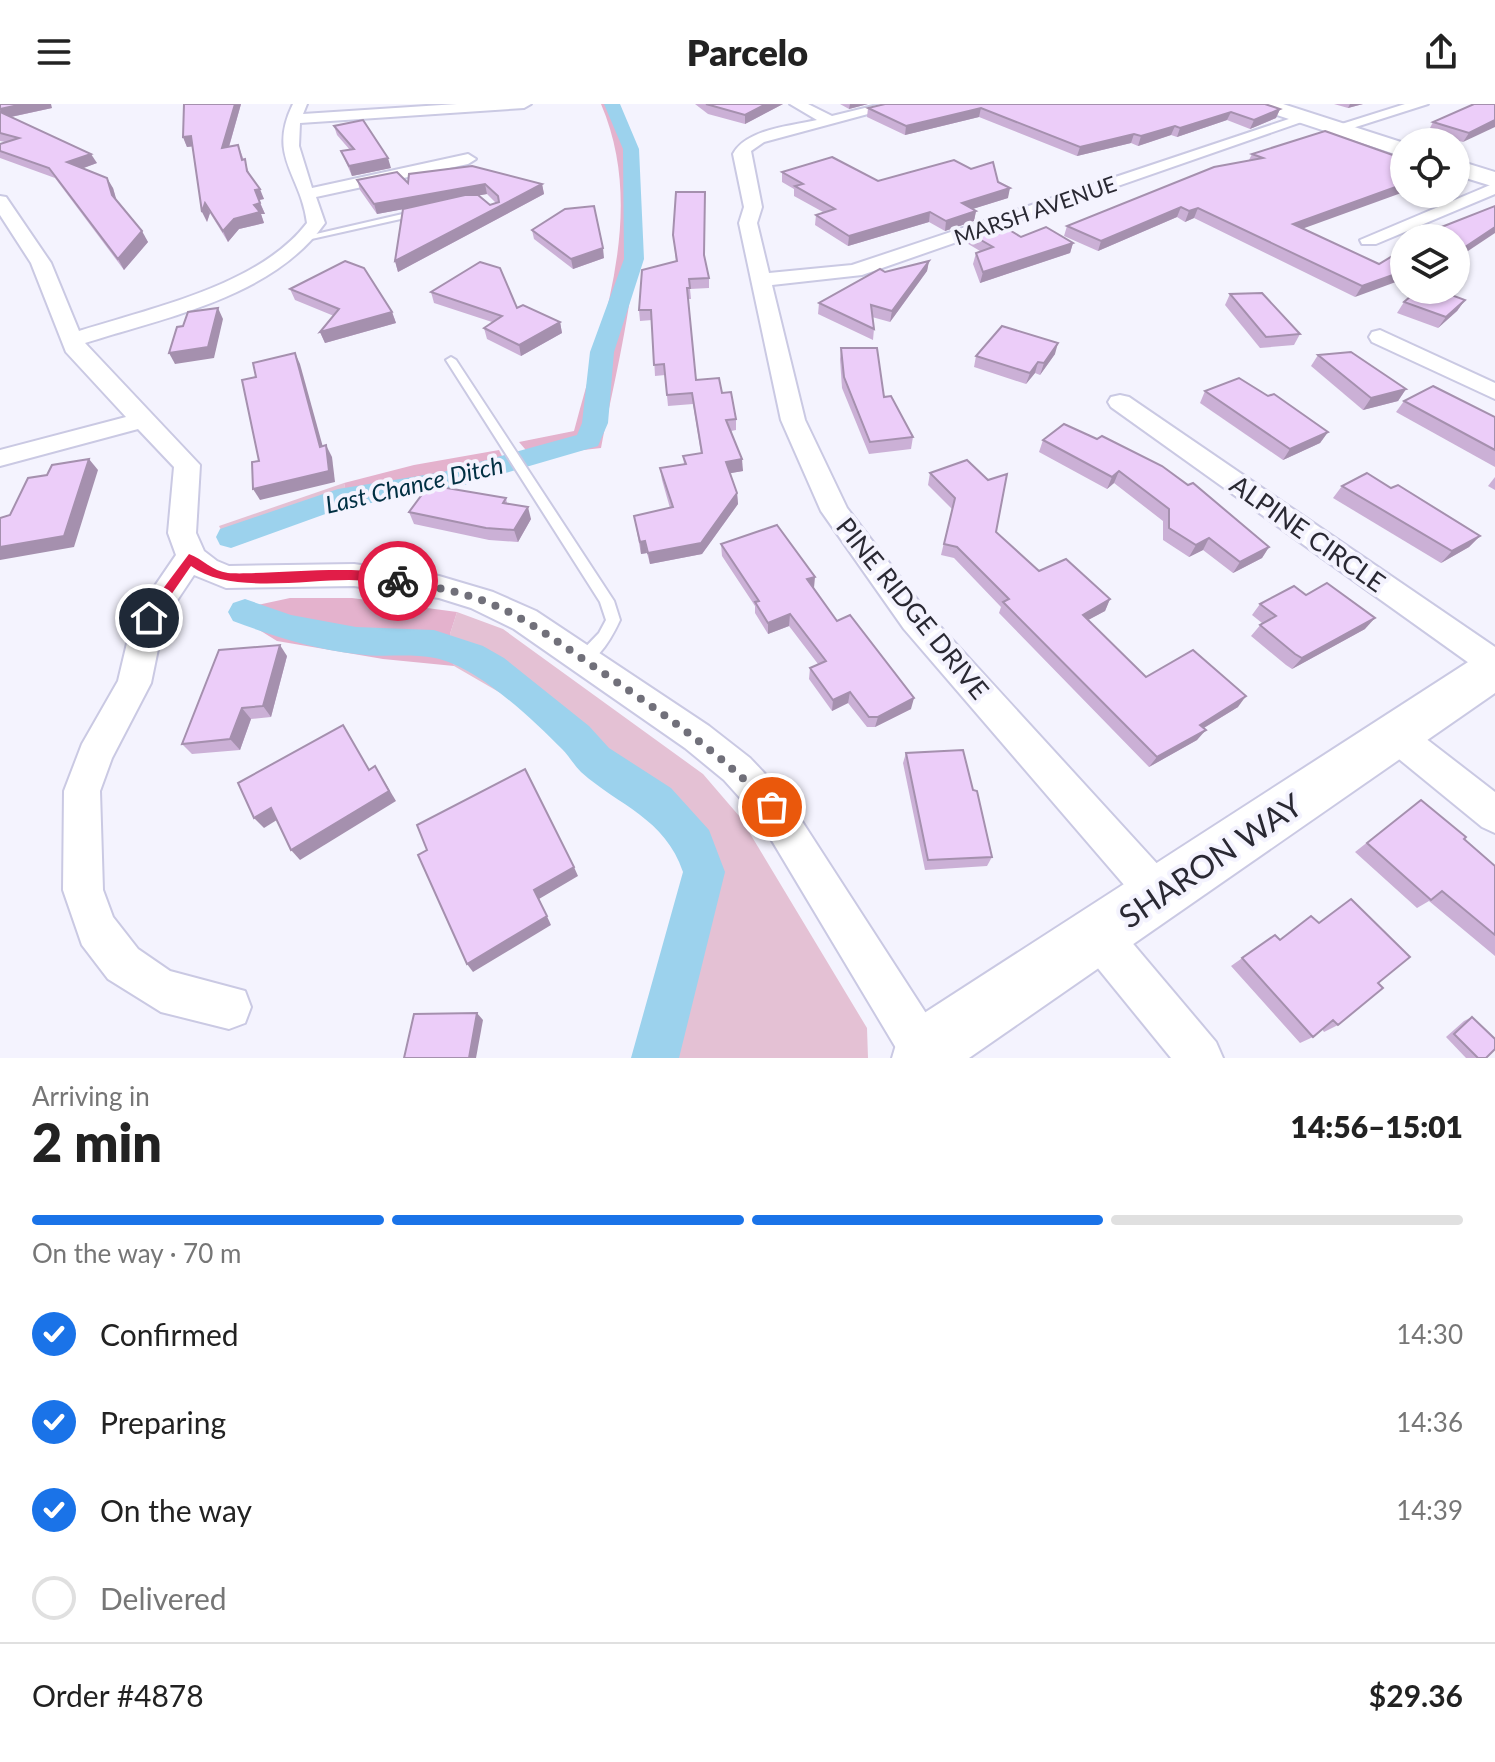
<!DOCTYPE html>
<html lang="en">
<head>
<meta charset="utf-8">
<style>
	:root { --surface:#fff; --page:#f2f2f2; --text:#222; --muted:#767676; --line:#e0e0e0; --accent:#1a73e8 }
	body { margin:0; font-family:Lato,sans-serif; background:var(--page); color:var(--text); height:100vh; display:flex; flex-direction:column; font-size:30px; white-space:nowrap }
	* { box-sizing:border-box; margin:0 }
	p { font-size:26px; color:var(--muted) }
	.icon { flex:none; width:44px; height:44px; fill:none; stroke:currentColor; stroke-width:2; stroke-linecap:round; stroke-linejoin:round }
	.map { position:relative; height:954px; overflow:hidden }
	.panel { display:flex; flex-direction:column; background:var(--surface); flex:1 }
	.panel>* { flex:none }
	.buttons { position:absolute; left:1390px; top:24px; display:grid; gap:16px }
	.buttons a { display:grid; place-items:center; width:80px; height:80px; border-radius:50%; background:var(--surface); box-shadow:0 2px 6px #0004; font-size:40px }
	.pin { position:absolute; display:grid; place-items:center; width:68px; height:68px; color:#fff; margin:-34px; border:4px solid #fff; border-radius:50%; box-shadow:0 2px 8px #0007 }
	.courier { position:absolute; display:grid; place-items:center; width:80px; height:80px; margin:-40px; border:6px solid #e11d48; border-radius:50%; background:#fff; color:#222; box-shadow:0 2px 10px #0007 }
	.headline em { font-style:normal; font-weight:800 }
	.headline div { display:flex; flex-direction:column-reverse }
	.headline { display:flex; align-items:center; justify-content:space-between; height:136px; padding:0 32px }
	h1 { font-size:52px; font-weight:800; line-height:60px }
	.bar { display:grid; grid-template-columns:repeat(4,1fr); gap:12px 8px; align-content:center; height:96px; padding:0 32px }
	.bar i { height:10px; border-radius:6px; background:var(--line) }
	.bar .on { background:var(--accent) }
	.bar p { grid-column:span 4 }
	.line { display:flex; align-items:center; gap:20px; padding:0 32px; border-top:2px solid var(--line) }
	.line div { flex:1 }
	ol { padding:0 32px; list-style:none }
	li { display:flex; align-items:center; gap:24px; height:88px }
	li p { margin-inline-start:auto }
	li .icon { padding:8px; border-radius:50%; background:var(--accent); color:#fff; stroke-width:4 }
	li:last-child { color:var(--muted) }
	li i { width:44px; height:44px; border:4px solid var(--line); border-radius:50% }
	header { display:flex; justify-content:space-between; align-items:center; height:104px; padding:0 32px; background:var(--surface); font-size:36px; font-weight:800 }
	.map>svg:first-child { display:block }
	.green { fill:#e4c1d4 }
	.forest { fill:#e4b2cd }
	.lines { fill:none; stroke-linecap:round; stroke-linejoin:round }
	.canal { fill:#9cd2ed; fill-rule:evenodd }
	.lane-casing { stroke:#cac9e3; stroke-width:4 }
	.street-casing { stroke:#cac9e3; stroke-width:4 }
	.secondary-casing { stroke:#cac9e3; stroke-width:4 }
	.lane { fill:#fff; fill-rule:evenodd }
	.street { fill:#fff; fill-rule:evenodd }
	.secondary { fill:#fff; fill-rule:evenodd }
	.wall { fill:#cbb0d6; fill-rule:evenodd }
	.shaded-wall { fill:#a590ae }
	.building { fill:#eccdf9; stroke:#a590ae; stroke-width:2 }
	.route { fill:#e11d48 }
	.done { stroke:#71707a; stroke-width:8; stroke-dasharray:0 14.4 }
	.labels { text-anchor:middle; dominant-baseline:central; stroke-width:8; stroke-linejoin:round; paint-order:stroke }
	.far-street-label { font-size:22px; fill:#2a2933; stroke:#f4f3fe }
	.far-water-label { font-size:24px; font-style:italic; fill:#002f42; stroke:#f4f3fe }
	.street-label { font-size:26px; fill:#2a2933; stroke:#f4f3fe }
	.near-street-label { font-size:32px; fill:#2a2933; stroke:#f4f3fe }
</style>
</head>
<body>
<header><svg class="icon" aria-label="menu" viewBox="0 0 24 24"><path d="M4 6h16M4 12h16M4 18h16"/></svg>Parcelo<svg class="icon" aria-label="share" viewBox="0 0 24 24"><path d="M12 15V3M7 8l5-5 5 5M5 13v7h14v-7"/></svg></header>
<div class="map">
<svg width="1495" height="954" viewBox="0 0 1495 954">
	<rect width="100%" height="100%" fill="#f4f3fe"/>
	<g class="green">
		<path d="M344,379L348,397L241,440L224,432L219,422Z"/>
		<path d="M457,508L503,525L703,670L740,713L867,924L868,954H639L658,918L696,767L677,728L511,595L454,562L450,530Z"/>
	</g>
	<g class="forest">
		<path d="M601,0H618C664,87 619,251 601,344L531,352L519,338L574,327C602,220 647,108 601,0Z"/>
		<path d="M499,346L509,366L348,397L344,379L414,361Z"/>
		<path d="M290,494H352L457,508L450,530L454,562L383,555L277,537L229,507Z"/>
	</g>
	<g class="lines">
		<g class="canal">
			<path d="M604,0H620L639,45L644,155L614,248L608,319L598,342L447,386L342,404L231,444L220,441L216,433L220,425L338,385L443,368L577,331L582,319L590,248L624,155L623,45Z"/>
			<path d="M245,495L291,511L356,523L434,526L483,542L504,554L589,622L609,644L671,684L709,726L725,768L679,954H631L683,768C665,714 619,702 581,668C574,661 569,652 562,645C531,614 478,563 435,554C409,549 382,554 356,550C313,545 273,532 233,517L228,508L233,499Z"/>
		</g>
		<g class="lane-casing">
			<g id="lane">
				<path d="M420,106L424,108L423,110L307,136L303,133Z"/>
				<path d="M451,253L456,256L614,497L620,516C613,531 596,564 577,559L574,555L599,529L606,516L600,498L446,256Z"/>
			</g>
		</g>
		<g class="street-casing">
			<g id="street">
				<path d="M293,0H307L303,10L457,0H531L524,4L300,19L299,42L312,84L468,50L476,55L468,60L316,93L325,119C273,193 166,213 85,239L200,361L196,429L204,447L217,457L229,462L354,460L439,472L493,488L536,507L709,622L750,654L785,691L940,931L947,947L944,954H902L759,715L724,676L685,644L514,525L471,504L439,494L354,482L226,484L194,471L164,516L151,579L112,654L100,687L103,786L113,813L138,845L170,867L245,887L251,903L245,919L229,925L161,908L108,875L82,841L63,786L64,687L82,640L118,577L133,514L176,451L168,429L174,363L138,325L0,362V346L126,313L66,248L31,159L0,111V92L6,93L51,159L79,227C152,204 260,181 307,119C301,70 267,53 293,0Z"/>
				<path d="M790,0H808L832,12L881,0H905L764,38L751,47L762,103L757,119L769,169L852,161L1301,11L1313,14L862,171L772,181L805,316L847,404L926,507L1172,776L1178,790L1172,804L1158,810L1144,804L904,525L821,407L781,316L739,119L744,103L733,50C746,25 791,22 817,16Z"/>
				<path d="M1405,0H1428L1337,29L1329,24Z"/>
				<path d="M1495,79V90L1376,140H1362L1360,136Z"/>
				<path d="M1380,226L1495,279V295L1372,238L1369,233L1372,228Z"/>
				<path d="M1120,291L1129,293L1495,543V573L1483,569L1111,303L1108,298L1111,293Z"/>
				<path d="M1395,616L1407,620L1495,688V729L1482,723L1383,642L1377,631L1383,620Z"/>
				<path d="M1098,810L1113,816L1216,938L1223,954H1171L1083,846L1077,831L1083,816Z"/>
			</g>
		</g>
		<g class="secondary-casing">
			<g id="secondary">
				<path d="M1253,0H1283L1404,39V53L1256,4Z"/>
				<path d="M1456,56L1495,68V83L1456,71Z"/>
				<path d="M1495,545V589L969,954H892L901,924L1479,551Z"/>
			</g>
		</g>
		<use href="#lane" class="lane"/>
		<use href="#street" class="street"/>
		<use href="#secondary" class="secondary"/>
	</g>
	<g class="wall">
		<path d="M0,0L52,4L11,13L97,59L83,64L113,84L116,96L148,138L124,166L55,74L0,54V40L5,38L0,37Z"/>
		<path d="M183,0H241L229,43L238,41L250,71L264,95L259,96L265,110H261L264,119L239,125L228,138L210,109L207,118L193,42L187,43L183,33Z"/>
		<path d="M695,0H783L745,20L708,10Z"/>
		<path d="M840,0H868L849,5Z"/>
		<path d="M1334,0H1363L1348,4Z"/>
		<path d="M1495,0L1463,38L1428,28L1433,18Z"/>
		<path d="M868,4L1280,5L1276,14L1250,25L1227,16L1177,33L1171,31L1138,42L1131,39L1077,52L979,13L905,31L867,13Z"/>
		<path d="M334,22L391,64L352,72L341,47L350,46L337,31Z"/>
		<path d="M1325,27L1303,125L1379,160L1355,193L1194,114L1185,118L1177,113L1098,147L1064,132L1067,122L1249,56L1252,50Z"/>
		<path d="M782,68L878,77L998,78L1008,94L972,105L976,107L974,117L945,127L929,118L848,142L815,121L816,111L823,108L794,92V85L782,78Z"/>
		<path d="M357,76L408,79L542,80L544,90L398,168L395,157L403,105L377,110L360,86ZM487,90L496,99L490,101L479,91Z"/>
		<path d="M705,88L704,154L709,174V184L690,185L691,195H688L696,276L722,289L736,315V326L731,327L743,367L730,369L737,389L738,400L702,450L650,460L647,449L641,450L634,412L670,404L662,376L660,364L684,360L683,352L701,349L693,300L668,302L665,271L655,272L652,216L640,217L639,206L676,157L673,131Z"/>
		<path d="M532,126L604,154L573,165L534,135Z"/>
		<path d="M967,128L1021,133L1073,139L1070,149L980,179L973,160L976,149L980,147L965,138Z"/>
		<path d="M929,157L927,167L890,218L872,213L874,225L873,236L818,210L819,199L885,168Z"/>
		<path d="M290,185L392,208L396,219L325,239L320,228L334,212L295,196Z"/>
		<path d="M431,188L517,204L560,218L562,229L521,252L487,235L484,224L492,218L434,199Z"/>
		<path d="M1230,190L1300,230L1294,241L1260,244L1225,201Z"/>
		<path d="M1465,196L1457,207L1438,224L1397,209L1404,198Z"/>
		<path d="M841,244L884,293L913,333L911,345L869,350L842,284L840,255Z"/>
		<path d="M1055,250L1040,271L1035,269L1026,280L974,263L976,252Z"/>
		<path d="M1318,251L1406,285L1398,297L1363,306L1311,262Z"/>
		<path d="M1205,287L1328,328L1320,339L1283,356L1200,299Z"/>
		<path d="M1404,297L1495,313V363L1396,308Z"/>
		<path d="M1064,320L1269,443L1262,454L1233,469L1203,446L1189,453L1163,436V417L1114,379L1107,385L1039,348L1043,336Z"/>
		<path d="M930,369L1039,467L1110,495L1105,507L1088,516L1146,573L1238,603L1204,624L1197,636L1149,663L999,509L1001,503L954,454L941,451L952,405L928,381Z"/>
		<path d="M1495,373V386L1488,382Z"/>
		<path d="M1342,382L1391,384L1480,432L1469,443L1441,459L1333,394Z"/>
		<path d="M506,394L507,399L531,415L518,438L489,436L414,420L409,408Z"/>
		<path d="M721,440L813,484L837,517L911,605L875,623H867L848,599L832,607L809,575L810,564L818,560L789,522L768,530L755,509V502L722,452Z"/>
		<path d="M1306,491L1365,525L1292,565L1286,561L1251,532L1262,519L1252,511L1260,500Z"/>
		<path d="M287,552L271,613L251,615L240,646L192,650L182,640Z"/>
		<path d="M906,649L973,686L992,753L987,762L925,766L903,659Z"/>
		<path d="M1421,696L1495,762V852L1429,797L1417,804L1355,748Z"/>
		<path d="M1275,831L1280,835L1378,879L1338,921L1324,928L1322,925L1313,933L1300,939L1231,862Z"/>
		<path d="M1472,913L1486,954H1466L1446,933L1464,917Z"/>
	</g>
	<g class="shaded-wall">
		<path d="M23,0H51L52,4L1,15L0,5Z"/>
		<path d="M235,0H241L226,53L222,44Z"/>
		<path d="M766,0H783L745,20V11Z"/>
		<path d="M850,0H868L849,5Z"/>
		<path d="M1350,0H1363L1348,4Z"/>
		<path d="M981,4L979,13L905,31L906,22Z"/>
		<path d="M1280,5L1276,14L1250,25L1254,16Z"/>
		<path d="M1231,8L1227,16L1177,33L1180,24Z"/>
		<path d="M1495,16V23L1463,38L1469,29Z"/>
		<path d="M1175,22L1171,31L1138,42L1141,32Z"/>
		<path d="M1134,30L1131,39L1077,52L1080,43Z"/>
		<path d="M191,32L196,42L187,43L183,33Z"/>
		<path d="M91,50L97,59L73,68L67,58Z"/>
		<path d="M388,54L391,64L352,72L349,62Z"/>
		<path d="M107,74L113,84L118,101L112,91Z"/>
		<path d="M485,80L487,90L377,110L374,100Z"/>
		<path d="M542,80L544,90L398,168L395,157Z"/>
		<path d="M1404,80V88L1288,130L1293,120Z"/>
		<path d="M1010,84L1008,94L960,109L962,99Z"/>
		<path d="M260,85L264,95L259,96L255,86Z"/>
		<path d="M205,99L210,109L207,118L202,108Z"/>
		<path d="M260,99L265,110H261L264,119L239,125L228,138L223,127L234,115L254,101Z"/>
		<path d="M1181,103L1177,113L1098,147L1101,137Z"/>
		<path d="M1198,104L1194,114L1185,118L1189,107Z"/>
		<path d="M976,107L974,117L945,127L946,117Z"/>
		<path d="M930,108L929,118L848,142L849,132Z"/>
		<path d="M1495,123V129L1456,155V148Z"/>
		<path d="M142,127L148,138L124,166L118,155Z"/>
		<path d="M1073,139L1070,149L980,179L983,168Z"/>
		<path d="M603,144L604,154L573,165L571,155Z"/>
		<path d="M929,157L927,167L890,218L892,207Z"/>
		<path d="M1404,167V175L1355,193L1362,182Z"/>
		<path d="M1465,196L1457,207L1438,224L1446,213Z"/>
		<path d="M218,204L223,215L214,254L175,260L169,249Z"/>
		<path d="M392,208L396,219L325,239L320,228Z"/>
		<path d="M560,218L562,229L521,252L519,241Z"/>
		<path d="M1058,239L1055,250L1040,271L1044,259Z"/>
		<path d="M295,249L300,260L326,354L320,343Z"/>
		<path d="M1038,258L1035,269L1026,280L1030,269Z"/>
		<path d="M1406,285L1398,297L1363,306L1371,294Z"/>
		<path d="M1328,328L1320,339L1283,356L1290,345Z"/>
		<path d="M326,341L332,353L335,378L260,396L253,385Z"/>
		<path d="M89,355L98,366L74,443L0,456V443Z"/>
		<path d="M742,355L743,367L726,370V358Z"/>
		<path d="M1119,367L1114,379L1107,385L1112,373Z"/>
		<path d="M737,389L738,400L702,450L650,460L648,449Z"/>
		<path d="M528,403L531,415L518,438L514,426Z"/>
		<path d="M1480,432L1469,443L1441,459L1452,447Z"/>
		<path d="M1209,434L1203,446L1189,453L1196,441Z"/>
		<path d="M645,437L647,449L641,450L640,438Z"/>
		<path d="M1269,443L1262,454L1233,469L1240,458Z"/>
		<path d="M815,473L814,484L807,475Z"/>
		<path d="M1110,495L1105,507L1077,522L1083,511Z"/>
		<path d="M790,510L789,522L768,530V519Z"/>
		<path d="M1375,514L1365,525L1292,565L1302,554Z"/>
		<path d="M280,541L287,552L271,613L263,602Z"/>
		<path d="M850,588L848,599L832,607L833,596Z"/>
		<path d="M1246,592L1238,603L1192,631L1200,621Z"/>
		<path d="M914,594L911,605L875,623L878,613Z"/>
		<path d="M242,604L251,615L240,646L230,635Z"/>
		<path d="M1206,626L1197,636L1149,663L1157,653Z"/>
		<path d="M375,662L396,697L300,756L291,746Z"/>
		<path d="M271,704L280,714L264,724L254,714Z"/>
		<path d="M574,763L578,772L539,795L551,821L473,868L467,860L534,786Z"/>
		<path d="M477,909L483,916L476,954H469Z"/>
	</g>
	<g class="building">
		<path d="M0,0H23L0,5Z"/>
		<path d="M184,0H235L222,44L238,41L242,56L245,55L247,67L260,85L255,86L260,99L254,101L260,108L234,115L223,127L205,99L202,108L191,32L183,33Z"/>
		<path d="M706,0H766L745,11Z"/>
		<path d="M885,0H1265L1280,5L1254,16L1231,8L1180,24L1175,22L1141,32L1134,30L1080,43L981,4L906,22L868,4Z"/>
		<path d="M1474,0H1495V16L1469,29L1433,18Z"/>
		<path d="M0,8L91,50L67,58L107,74L112,91L142,127L118,155L49,64L0,47V40L19,34L0,29Z"/>
		<path d="M363,16L388,54L349,62L341,47L354,45L334,22Z"/>
		<path d="M1325,27L1404,55V80L1293,120L1379,160L1404,145V167L1362,182L1198,104L1189,107L1181,103L1101,137L1067,122L1214,63L1263,54L1252,50Z"/>
		<path d="M832,53L878,77L954,56L971,65L993,58L998,78L1010,84L962,99L976,107L946,117L930,108L849,132L816,111L835,105L795,82L803,80L782,68Z"/>
		<path d="M472,62L542,80L395,157L403,105L465,91H478L490,101L499,98L498,92L485,80L374,100L357,76L397,68L408,79L409,70Z"/>
		<path d="M676,88H705L704,151L709,174L689,175L690,184H687L696,276L719,274L722,289L731,288L736,315L726,316L742,355L726,358L737,389L701,439L648,449L645,437L640,438L634,412L673,403L660,364L686,360L683,352L702,349L692,289L667,291L664,260L654,261L651,206H639L642,166L677,157L673,131Z"/>
		<path d="M594,102L603,144L571,155L532,126L565,105Z"/>
		<path d="M1495,102V123L1459,147L1456,148V134H1423L1439,124Z"/>
		<path d="M996,118L1021,133L1046,123L1073,139L983,168L976,149L993,143L967,128Z"/>
		<path d="M345,157L364,164L392,208L320,228L339,205L290,185Z"/>
		<path d="M929,157L892,207L871,201L874,225L819,199L880,165L885,168Z"/>
		<path d="M480,158L500,164L517,204L523,201L560,218L519,241L484,224L502,212L431,188Z"/>
		<path d="M1418,186H1438L1465,196L1446,213L1404,198Z"/>
		<path d="M1262,189L1300,230L1266,233L1230,190Z"/>
		<path d="M218,204L208,243L169,249L177,223L183,222L188,208Z"/>
		<path d="M1002,222L1058,239L1044,259L1038,258L1030,269L976,252Z"/>
		<path d="M841,244H877L884,293L891,292L913,333L870,338L844,273Z"/>
		<path d="M1351,248L1406,285L1371,294L1318,251Z"/>
		<path d="M295,249L320,343L326,341L329,367L253,385L252,358L259,357L242,276L256,273L253,259Z"/>
		<path d="M1239,274L1268,292L1274,290L1328,328L1290,345L1205,287Z"/>
		<path d="M1433,282L1495,313V346L1404,297Z"/>
		<path d="M1064,320L1097,335L1102,332L1162,362L1188,381L1193,379L1269,443L1240,458L1209,434L1196,441L1169,424V405L1119,367L1112,373L1043,336Z"/>
		<path d="M89,355L64,432L0,443V414L10,411L28,374L47,371L52,361Z"/>
		<path d="M967,356L988,376L1007,370L996,428L1039,467L1066,455L1110,495L1083,511L1146,573L1193,546L1246,592L1200,621L1206,626L1157,653L1003,498L1009,495L957,443L944,440L955,394L930,369Z"/>
		<path d="M1367,369L1391,384L1398,381L1480,432L1452,447L1342,382Z"/>
		<path d="M429,381L506,394L503,399L528,403L514,426L486,424L409,408Z"/>
		<path d="M777,421L815,473L807,475L837,517L850,511L914,594L878,613H869L850,588L833,596L810,564L826,557L790,510L768,519L755,498L759,497L721,440Z"/>
		<path d="M1327,479L1375,514L1302,554L1295,550L1260,521L1276,512L1260,500L1294,482L1306,491Z"/>
		<path d="M280,541L263,602L242,604L230,635L182,640L219,546Z"/>
		<path d="M343,621L369,666L375,662L389,687L291,746L271,704L254,714L238,679Z"/>
		<path d="M963,646L973,686L977,687L992,753L928,756L906,649Z"/>
		<path d="M525,665L574,763L534,786L547,812L467,860L418,751L427,746L417,721Z"/>
		<path d="M1421,696L1466,733L1464,735L1495,762V831L1442,787L1431,796L1367,739Z"/>
		<path d="M1351,795L1410,853L1378,879L1383,884L1338,921L1333,916L1313,933L1242,854L1275,831L1280,836L1311,812L1319,819Z"/>
		<path d="M477,909L469,954H404L414,910Z"/>
		<path d="M1472,913L1495,935V945L1486,954H1478L1454,930Z"/>
	</g>
	<path class="route" d="M189,450C203,455 212,467 228,469C262,472 384,456 404,477L398,481C382,479 365,476 349,476C302,476 229,490 191,462L153,517H144V510Z"/>
	<g class="lines">
		<path class="done" d="M398,477C426,481 454,486 481,496C523,511 559,539 596,564C659,607 719,647 772,703"/>
	</g>
	<g class="labels">
		<g class="far-street-label">
			<text transform="translate(1035 106) rotate(-19)">MARSH AVENUE</text>
		</g>
		<g class="far-water-label">
			<text transform="translate(414 380) rotate(-13)">Last Chance Ditch</text>
		</g>
		<g class="street-label">
			<text transform="translate(1308 429) rotate(35)">ALPINE CIRCLE</text>
			<text transform="translate(913 504) rotate(51)">PINE RIDGE DRIVE</text>
		</g>
		<g class="near-street-label">
			<text transform="translate(1210 756) rotate(-34)">SHARON WAY</text>
		</g>
	</g>
</svg>
<div class="buttons">
<a><svg class="icon" aria-label="locate" viewBox="0 0 24 24"><circle cx="12" cy="12" r="6"/><path d="M12 2v4M12 18v4M2 12h4M18 12h4"/></svg></a>
<a><svg class="icon" aria-label="layers" viewBox="0 0 24 24"><path d="M12 4l9 5-9 5-9-5zM3 14l9 5 9-5"/></svg></a>
</div>
<div class="pin" style="left:772px;top:703px;background:#ea580c"><svg class="icon" aria-label="bag" viewBox="0 0 24 24"><path d="M5 8h14l-1 12H6zM9 8a3 3 0 0 1 6 0"/></svg></div>
<div class="pin" style="left:149px;top:514px;background:#1f2937"><svg class="icon" aria-label="home" viewBox="0 0 24 24"><path d="M3 11l9-7 9 7M6 9v11h12V9"/></svg></div>
<div class="courier" style="left:398px;top:477px"><svg class="icon" aria-label="bike" viewBox="0 0 24 24"><circle cx="6" cy="16" r="4"/><circle cx="18" cy="16" r="4"/><path d="M6 16l4-8h5l3 8M10 8l3 8H6M13 5h3"/></svg></div>
</div>
<section class="panel">
<div class="headline"><div><h1>2 min</h1><p>Arriving in</p></div><em>14:56–15:01</em></div>
<div class="bar"><i class="on"></i><i class="on"></i><i class="on"></i><i></i><p>On the way · 70 m</p></div>
<ol>
<li><svg class="icon" aria-label="check" viewBox="0 0 24 24"><path d="M5 12l5 5 9-10"/></svg>Confirmed<p>14:30</p></li>
<li><svg class="icon" aria-label="check" viewBox="0 0 24 24"><path d="M5 12l5 5 9-10"/></svg>Preparing<p>14:36</p></li>
<li><svg class="icon" aria-label="check" viewBox="0 0 24 24"><path d="M5 12l5 5 9-10"/></svg>On the way<p>14:39</p></li>
<li><i></i>Delivered</li>
</ol>
<div class="line" style="height:104px"><div>Order #4878</div><b>$29.36</b></div>
</section>
</body>
</html>
